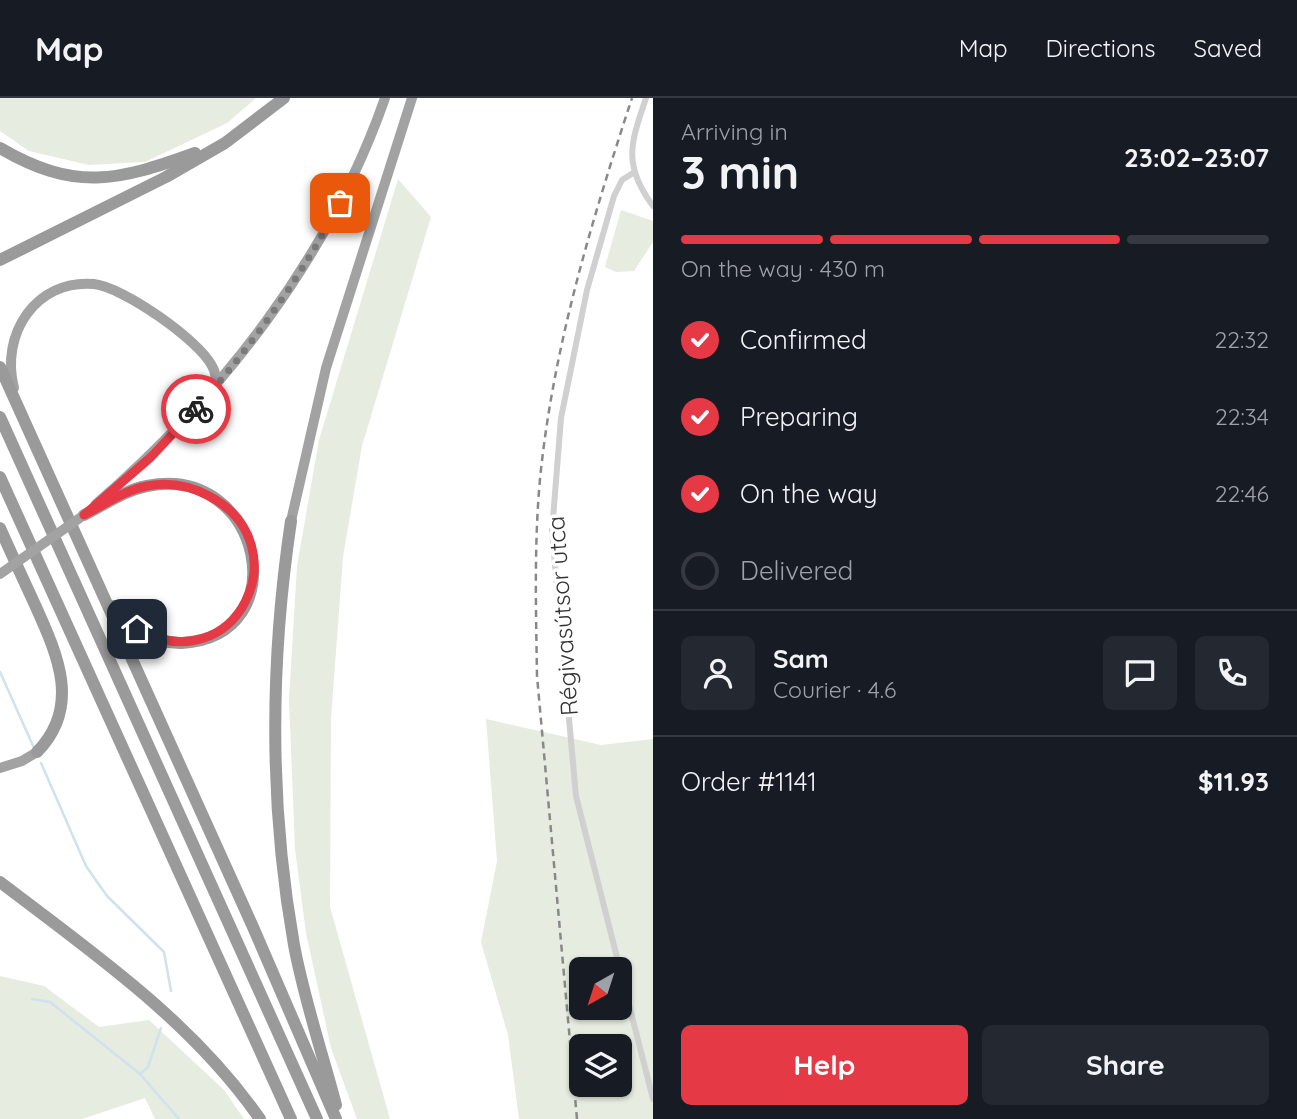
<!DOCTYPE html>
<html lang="en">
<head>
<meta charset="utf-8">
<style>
	:root { --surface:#171b24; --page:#242831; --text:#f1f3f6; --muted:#9ea1a6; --line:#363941; --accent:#e63946 }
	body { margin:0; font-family:Quicksand,sans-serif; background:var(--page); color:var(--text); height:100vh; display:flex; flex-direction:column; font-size:26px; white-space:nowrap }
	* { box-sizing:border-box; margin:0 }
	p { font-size:23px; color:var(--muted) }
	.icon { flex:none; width:38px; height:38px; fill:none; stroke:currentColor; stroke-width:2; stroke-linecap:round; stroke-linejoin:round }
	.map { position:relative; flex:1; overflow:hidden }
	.side { display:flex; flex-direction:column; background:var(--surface); width:644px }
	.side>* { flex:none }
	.needle { width:46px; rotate:219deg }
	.fabs { position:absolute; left:569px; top:859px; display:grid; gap:14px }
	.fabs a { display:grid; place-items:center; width:63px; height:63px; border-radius:10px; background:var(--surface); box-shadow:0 2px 5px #0004; font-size:35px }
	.pin { position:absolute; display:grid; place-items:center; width:60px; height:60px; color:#fff; margin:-30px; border-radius:14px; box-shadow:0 4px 10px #0006 }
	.courier { position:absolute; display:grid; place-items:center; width:70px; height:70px; margin:-35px; border:5px solid #e63946; border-radius:50%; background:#fff; color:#222; box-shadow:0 2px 9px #0007 }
	.headline em { font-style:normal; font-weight:700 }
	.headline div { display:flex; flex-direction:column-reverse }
	.headline { display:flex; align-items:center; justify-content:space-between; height:119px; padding:0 28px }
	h1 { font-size:46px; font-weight:700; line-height:52px }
	.bar { display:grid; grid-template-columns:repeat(4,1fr); gap:10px 7px; align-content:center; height:84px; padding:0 28px }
	.bar i { height:9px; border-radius:5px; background:var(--line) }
	.bar .current { background:var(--accent) }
	.bar p { grid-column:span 4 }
	.line { display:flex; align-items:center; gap:18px; padding:0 28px; border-top:2px solid var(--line) }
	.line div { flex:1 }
	.round { display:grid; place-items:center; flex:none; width:74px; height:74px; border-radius:10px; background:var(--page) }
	ol { padding:0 28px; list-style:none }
	li { display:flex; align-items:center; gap:21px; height:77px }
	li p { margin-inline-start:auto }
	li .icon { padding:7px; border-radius:50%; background:var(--accent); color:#fff; stroke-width:4 }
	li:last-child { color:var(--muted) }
	li i { width:38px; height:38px; border:4px solid var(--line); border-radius:50% }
	.button { display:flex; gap:14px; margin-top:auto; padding:14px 28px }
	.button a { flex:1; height:80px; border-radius:10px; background:var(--accent); color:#fff; font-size:28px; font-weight:700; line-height:80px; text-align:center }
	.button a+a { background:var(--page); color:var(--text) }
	header { display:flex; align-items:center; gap:42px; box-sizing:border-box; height:98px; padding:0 35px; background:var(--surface); border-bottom:2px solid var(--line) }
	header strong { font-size:33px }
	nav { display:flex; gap:38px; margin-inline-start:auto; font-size:24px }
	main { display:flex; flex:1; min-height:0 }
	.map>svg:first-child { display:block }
	.green { fill:#e6ecdf; fill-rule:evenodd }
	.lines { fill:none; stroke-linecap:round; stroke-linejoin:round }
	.stream { stroke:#cfe2ee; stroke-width:2.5 }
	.minor { stroke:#d0d0d0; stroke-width:6 }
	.trunk { stroke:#a2a2a2; stroke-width:10 }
	.motorway { stroke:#9a9a9a; stroke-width:12 }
	.rail { stroke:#888; stroke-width:2.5; stroke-dasharray:7 5; stroke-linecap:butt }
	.trunk-bridge { stroke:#a2a2a2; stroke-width:10 }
	.done { stroke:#7a7a7a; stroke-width:7; stroke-dasharray:0 12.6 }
	.route { stroke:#e63946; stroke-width:9 }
	.labels { text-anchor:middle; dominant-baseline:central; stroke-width:7; stroke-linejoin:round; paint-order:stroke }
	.street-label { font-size:24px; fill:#333; stroke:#fff }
</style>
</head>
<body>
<header>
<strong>Map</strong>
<nav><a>Map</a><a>Directions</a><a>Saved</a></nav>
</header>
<main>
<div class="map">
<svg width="653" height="1021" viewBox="0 0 653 1021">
	<rect width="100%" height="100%" fill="#fff"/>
	<g class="green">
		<path d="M0,0H256L227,25L145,64L89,67L29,53L0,33Z"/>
		<path d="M398,81L431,119L362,348L343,459L331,621L330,809L390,1021H357L331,950L306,835L295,751L289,601L297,468L319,342Z"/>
		<path d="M621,112L653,123V144L634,173L616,174L605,169Z"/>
		<path d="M486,621L601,647L653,641V1021H519L508,937L481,844L497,763ZM581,872H620V910H581ZM581,948H620V987H581Z"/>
		<path d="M0,878L44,888L99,929L149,922L224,992L244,1021H155L145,1000L82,1021H0Z"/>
	</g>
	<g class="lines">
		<g class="stream">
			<path d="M0,574L34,650"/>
			<path d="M41,665L86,768L107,798L164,854L171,893"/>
			<path d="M32,901L50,904L140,976L179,1021"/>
			<path d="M140,976L148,969L161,930"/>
		</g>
		<g class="minor">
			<path d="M646,0C631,45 622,66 653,108"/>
			<path d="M633,75L622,82L614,98L587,192L561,320L552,433L576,698L653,1001"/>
		</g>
		<g class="trunk">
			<path d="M14,290C0,236 36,181 94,186C123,189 199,242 212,268C216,274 216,281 216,289"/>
			<path d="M96,406C223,296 329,160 385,0"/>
			<path d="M291,423L326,270L412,0"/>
			<path d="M0,670L22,663L37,654"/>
		</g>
		<g class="motorway">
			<path d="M0,50C75,94 118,83 195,55"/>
			<path d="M0,162L166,79L225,45L284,0"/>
			<path d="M0,269L253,829L336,1021"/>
			<path d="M0,319L317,1021"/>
			<path d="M0,379L291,1021"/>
			<path d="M84,417C104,407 125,392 147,388C262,365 298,538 182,545C155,546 131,529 114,508"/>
			<path d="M291,423C270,564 269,706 294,847C304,901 322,954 336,1007"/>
			<path d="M0,430C12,457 24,483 36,509C58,558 81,609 37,654"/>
			<path d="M0,784C93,855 192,923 260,1021"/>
		</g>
		<path class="rail" d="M577,1021L537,578C536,513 534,447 540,381C553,250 591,125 632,0"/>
		<path class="trunk-bridge" d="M0,476L84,417"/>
	</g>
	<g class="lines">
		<path class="done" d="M196,311C252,248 301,179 340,105"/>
		<path class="route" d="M137,531C236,586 303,447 209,398C190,388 168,384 147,388C125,392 104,407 84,417L151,359L196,311"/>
	</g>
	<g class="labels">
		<g class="street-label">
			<text transform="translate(562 518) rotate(-94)">Régivasútsor utca</text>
		</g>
	</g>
</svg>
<div class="fabs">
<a><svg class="needle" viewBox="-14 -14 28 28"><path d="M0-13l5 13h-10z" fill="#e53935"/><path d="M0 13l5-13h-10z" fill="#9ea1a6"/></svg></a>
<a><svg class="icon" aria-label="layers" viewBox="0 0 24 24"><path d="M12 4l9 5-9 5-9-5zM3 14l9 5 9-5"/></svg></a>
</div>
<div class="pin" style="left:340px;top:105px;background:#ea580c"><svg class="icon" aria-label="bag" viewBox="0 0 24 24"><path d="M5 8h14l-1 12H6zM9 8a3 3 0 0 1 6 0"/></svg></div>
<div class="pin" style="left:137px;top:531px;background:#1f2937"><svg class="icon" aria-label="home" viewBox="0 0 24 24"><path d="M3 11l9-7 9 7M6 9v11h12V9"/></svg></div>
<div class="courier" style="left:196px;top:311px"><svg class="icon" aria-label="bike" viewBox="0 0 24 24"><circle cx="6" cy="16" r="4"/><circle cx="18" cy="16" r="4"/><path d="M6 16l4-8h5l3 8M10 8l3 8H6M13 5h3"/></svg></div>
</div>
<section class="side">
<div class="headline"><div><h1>3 min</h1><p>Arriving in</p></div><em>23:02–23:07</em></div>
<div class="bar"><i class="current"></i><i class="current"></i><i class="current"></i><i></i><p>On the way · 430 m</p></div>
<ol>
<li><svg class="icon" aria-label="check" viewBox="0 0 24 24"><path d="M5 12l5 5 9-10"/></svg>Confirmed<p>22:32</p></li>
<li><svg class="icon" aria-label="check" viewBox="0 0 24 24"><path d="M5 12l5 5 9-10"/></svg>Preparing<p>22:34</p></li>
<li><svg class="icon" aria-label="check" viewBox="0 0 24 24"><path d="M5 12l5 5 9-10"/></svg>On the way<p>22:46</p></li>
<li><i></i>Delivered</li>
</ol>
<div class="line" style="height:126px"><a class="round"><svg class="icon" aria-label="person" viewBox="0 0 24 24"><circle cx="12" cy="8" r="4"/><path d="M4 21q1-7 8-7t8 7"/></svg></a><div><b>Sam</b><p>Courier · 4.6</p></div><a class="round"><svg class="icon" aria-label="chat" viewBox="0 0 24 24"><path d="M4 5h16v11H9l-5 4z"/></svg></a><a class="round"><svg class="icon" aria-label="phone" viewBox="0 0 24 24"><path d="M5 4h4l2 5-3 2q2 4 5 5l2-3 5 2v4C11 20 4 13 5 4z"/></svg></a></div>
<div class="line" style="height:91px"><div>Order #1141</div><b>$11.93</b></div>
<div class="button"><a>Help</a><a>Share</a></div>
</section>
</main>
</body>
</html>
